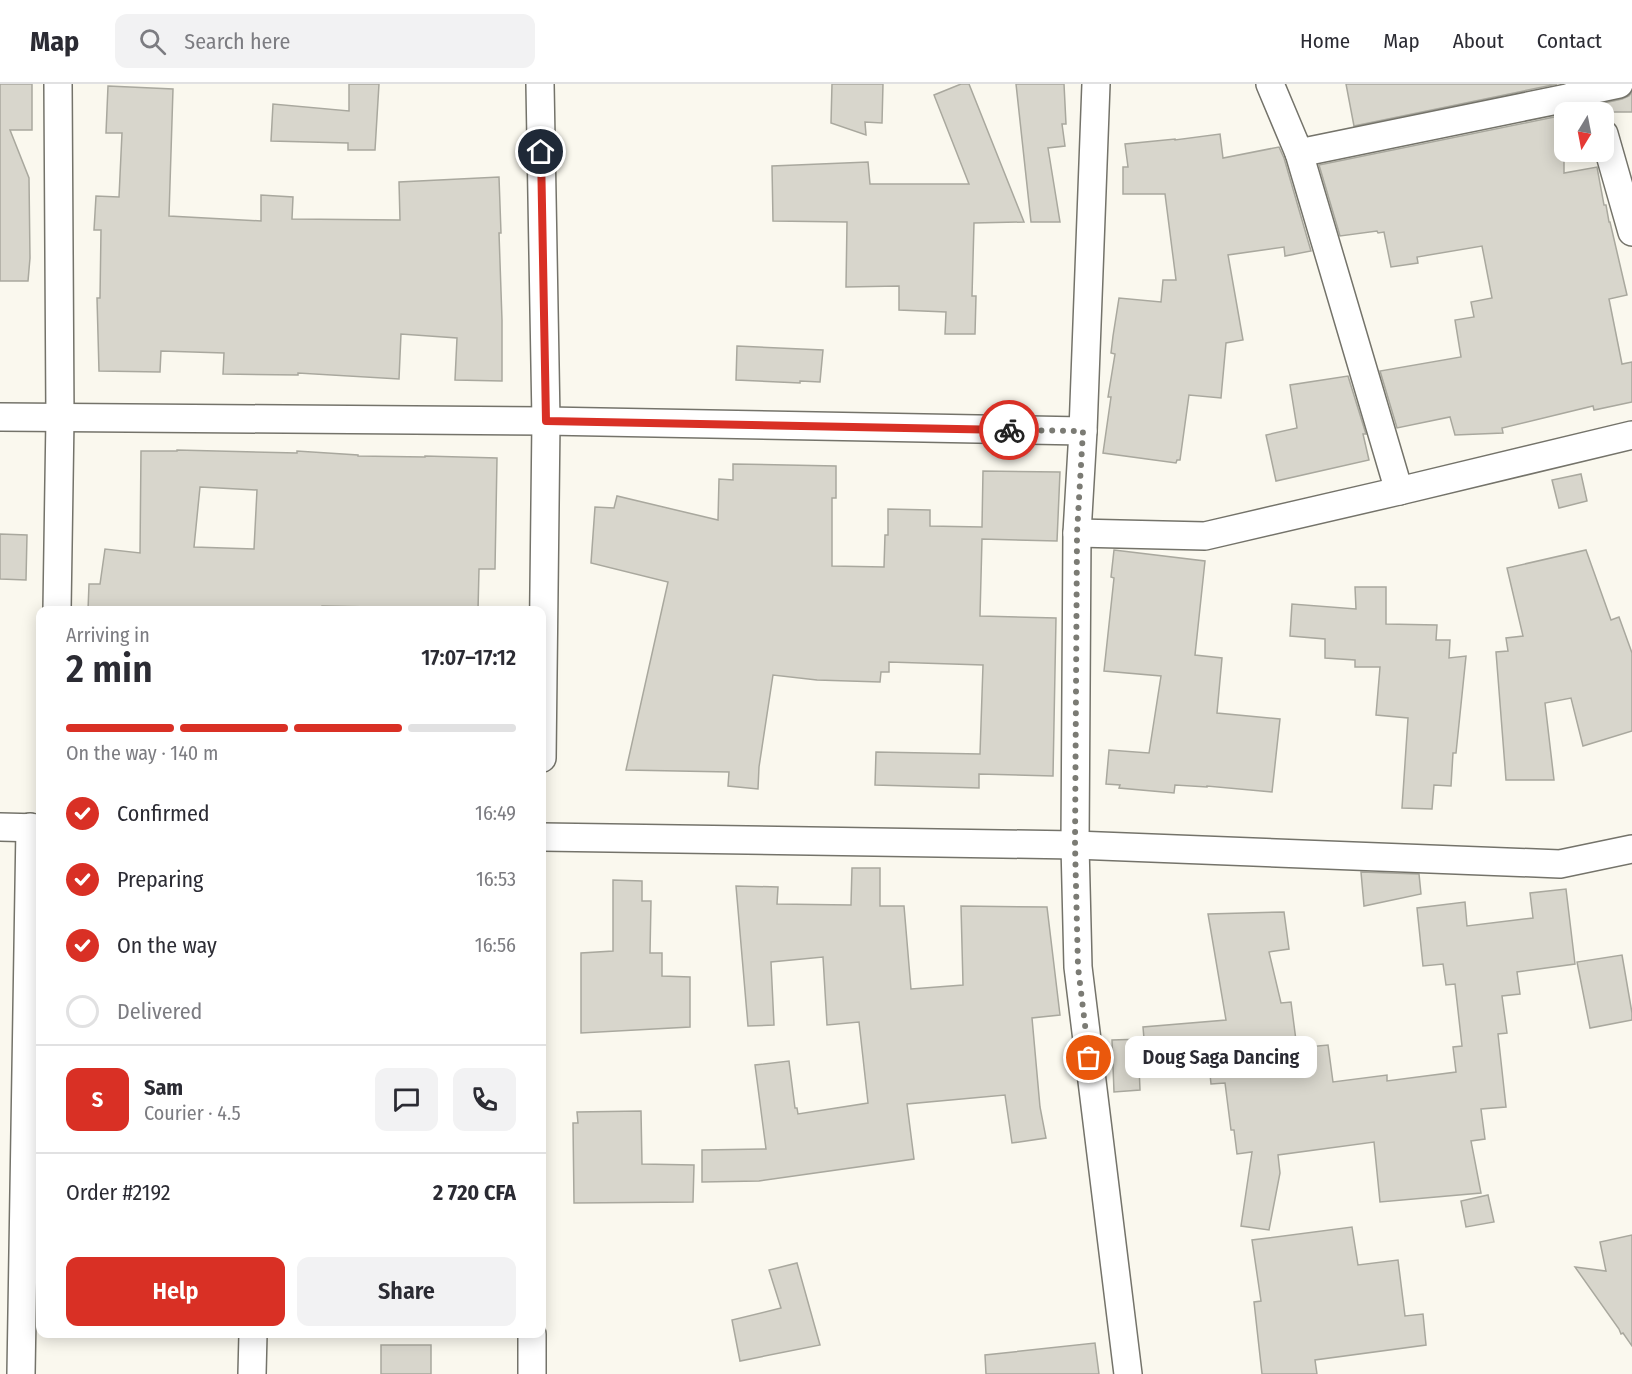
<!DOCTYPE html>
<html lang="en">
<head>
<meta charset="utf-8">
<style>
	:root { --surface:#fff; --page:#f2f2f3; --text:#2b2b33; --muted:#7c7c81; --line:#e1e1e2; --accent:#d93025 }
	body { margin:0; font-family:"Fira Sans Condensed",sans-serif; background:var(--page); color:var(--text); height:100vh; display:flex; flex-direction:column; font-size:22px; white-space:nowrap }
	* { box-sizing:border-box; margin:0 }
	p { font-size:20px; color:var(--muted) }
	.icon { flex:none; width:33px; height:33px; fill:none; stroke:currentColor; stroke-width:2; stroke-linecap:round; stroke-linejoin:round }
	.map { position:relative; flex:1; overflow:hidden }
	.sheet { position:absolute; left:36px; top:522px; width:510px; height:732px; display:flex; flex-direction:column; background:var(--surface); border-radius:12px; box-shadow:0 3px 15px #0003 }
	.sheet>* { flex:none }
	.needle { width:39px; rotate:190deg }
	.tools { position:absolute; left:1554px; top:18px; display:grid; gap:12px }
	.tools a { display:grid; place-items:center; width:60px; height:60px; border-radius:12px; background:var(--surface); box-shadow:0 3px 15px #0003; font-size:30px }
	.pin { position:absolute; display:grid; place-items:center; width:51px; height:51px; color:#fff; margin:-26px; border:3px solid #fff; border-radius:50%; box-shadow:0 2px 6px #0007 }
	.courier { position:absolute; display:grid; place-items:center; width:60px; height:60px; margin:-30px; border:4px solid #d93025; border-radius:50%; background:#fff; color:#222; box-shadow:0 2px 8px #0007 }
	.bubble { position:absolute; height:42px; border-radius:12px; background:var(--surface); box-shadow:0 3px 15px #0003; font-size:20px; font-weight:600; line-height:42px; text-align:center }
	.summary em { font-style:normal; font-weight:600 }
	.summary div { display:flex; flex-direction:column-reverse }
	.summary { display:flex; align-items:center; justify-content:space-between; height:102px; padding:0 30px }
	h1 { font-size:39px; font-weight:600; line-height:45px }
	.bar { display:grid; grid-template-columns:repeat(4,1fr); gap:9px 6px; align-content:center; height:72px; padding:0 30px }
	.bar i { height:8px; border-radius:4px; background:var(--line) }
	.bar .current { background:var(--accent) }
	.bar p { grid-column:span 4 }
	.line { display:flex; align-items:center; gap:15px; padding:0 30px; border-top:2px solid var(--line) }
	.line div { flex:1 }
	.round { display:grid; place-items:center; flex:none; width:63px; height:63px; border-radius:12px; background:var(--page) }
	ol { padding:0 30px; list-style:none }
	li { display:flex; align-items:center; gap:18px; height:66px }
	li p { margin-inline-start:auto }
	li .icon { padding:6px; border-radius:50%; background:var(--accent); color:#fff; stroke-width:4 }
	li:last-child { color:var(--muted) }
	li i { width:33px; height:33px; border:3px solid var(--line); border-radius:50% }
	.primary-button { display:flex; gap:12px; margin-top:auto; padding:12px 30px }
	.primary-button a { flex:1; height:69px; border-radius:12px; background:var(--accent); color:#fff; font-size:24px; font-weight:600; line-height:69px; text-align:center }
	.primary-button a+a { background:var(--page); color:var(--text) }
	header { display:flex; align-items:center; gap:36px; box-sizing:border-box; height:84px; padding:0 30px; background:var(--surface); border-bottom:2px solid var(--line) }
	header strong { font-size:28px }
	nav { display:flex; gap:33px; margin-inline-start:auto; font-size:21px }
	.search { width:420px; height:54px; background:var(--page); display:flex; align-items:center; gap:15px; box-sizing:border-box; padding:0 21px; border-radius:12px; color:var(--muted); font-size:22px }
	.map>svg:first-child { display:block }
	.building { fill:#d8d6cc; stroke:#a9a89e; stroke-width:1.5; fill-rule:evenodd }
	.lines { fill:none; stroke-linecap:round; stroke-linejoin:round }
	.minor-casing { stroke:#74736a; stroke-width:30 }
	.minor { stroke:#fff; stroke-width:27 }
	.done { stroke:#7b7b74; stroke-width:6; stroke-dasharray:0 10.8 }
	.route { stroke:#d93025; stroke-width:8 }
</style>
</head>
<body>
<header>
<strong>Map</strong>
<div class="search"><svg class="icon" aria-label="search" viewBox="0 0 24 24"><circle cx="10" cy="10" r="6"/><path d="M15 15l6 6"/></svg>Search here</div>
<nav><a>Home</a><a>Map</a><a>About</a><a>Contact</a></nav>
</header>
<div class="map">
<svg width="1632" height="1290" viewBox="0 0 1632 1290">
	<rect width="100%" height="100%" fill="#faf8ee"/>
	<g class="building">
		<path d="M0,0H32V46H10L29,94L30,174L28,197H0Z"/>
		<path d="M349,0H379L375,66H348V59L271,57L273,20L349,27Z"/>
		<path d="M832,0H883L882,39L865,38L866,51L831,39Z"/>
		<path d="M961,0H969L1024,138L974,139L972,212H976L975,250H945L946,228L899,226V202L846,203L847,138L773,137L772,82L868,78L870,100H969L934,11Z"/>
		<path d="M1016,0H1064L1066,40H1062L1065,62L1048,64L1060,138H1031Z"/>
		<path d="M1346,0H1557L1354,42Z"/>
		<path d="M108,2L173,5L169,132L261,137V111L293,113L292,135L400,136L399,98L499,93L501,149H499L502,236V297L455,296L457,254L401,250L399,295L298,289V291L223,290L224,269L161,267L160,288L99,287L97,214H100L101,146H94L96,112L119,113L122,49H106Z"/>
		<path d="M1632,8V28H1573L1595,21L1622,15L1629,12Z"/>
		<path d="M1564,31V89L1597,83L1604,121H1606L1609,138H1610L1627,211L1609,215L1622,280L1632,278V318L1594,326L1593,322L1502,344L1503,349L1455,351L1450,333L1397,344L1380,287L1461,273L1455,236L1474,233L1471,218L1492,214L1482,162L1417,173L1418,179L1391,183L1384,148L1378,149L1377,147L1340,152L1319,81Z"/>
		<path d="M1220,50L1223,74L1279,63L1284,74L1311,167L1285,172L1284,163L1228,171L1243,256L1226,259L1221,314L1189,311L1180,376H1177L1176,379L1103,369L1111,313H1108L1115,270L1111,269L1113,252L1119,214L1161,218L1163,196H1176L1165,110H1123V83H1128L1125,60L1175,55V56Z"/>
		<path d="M737,262L823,266L820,298L800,297V299L736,296Z"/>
		<path d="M1348,292L1366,350H1363L1369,376L1276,397L1266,351L1297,344L1290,301Z"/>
		<path d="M177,366L297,369V367L358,371V372L425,373V372L497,374L495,485H479L478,526H424V524L322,522L321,526H88L89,500H100L105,465L140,469L141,367H177ZM200,403L257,406L254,465L194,463Z"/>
		<path d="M733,380L836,382V414H832V482L884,483L885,451H888V425L930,426V442L982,443L983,387L1060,388L1057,457L982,455L980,532L1056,534L1053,692L979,690V704L875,701L876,668L980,670L983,581L889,578V588H881L880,598L817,596L773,591L759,683L758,705L728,702L729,688L626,686L668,498L591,479L595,423L614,424L617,412L718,436L719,395L733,396Z"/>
		<path d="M1581,390L1587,417L1559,424L1552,396Z"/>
		<path d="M0,450L27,451L26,496L0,495Z"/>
		<path d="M1114,466L1205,477L1195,571L1222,574L1217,629L1280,635L1272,708L1207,702V703L1175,701L1174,709L1119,704L1120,701L1106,700L1109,666L1149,669L1161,592L1104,587L1114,494L1111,493Z"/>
		<path d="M1586,466L1611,536L1619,533L1632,569V647L1583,662L1571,614L1545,619L1554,696H1506L1496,568L1508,567L1506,554L1523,552L1507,484Z"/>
		<path d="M1355,503H1386V540L1437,541L1436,556H1450L1449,574L1466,572L1456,669H1453L1451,702L1434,701L1432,725L1402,724L1408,634L1376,631L1380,583H1355V576L1325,574V555L1290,552L1292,520L1356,525Z"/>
		<path d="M852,784H880V822H904L911,905L963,901L961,822L1047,823L1060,931L1032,934L1040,1023L1046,1054L1012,1059L1005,1011L907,1020L914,1075L759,1097L702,1098V1066L766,1065L755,981L789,977L795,1024H797L798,1030L868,1019L859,938L827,941L823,873L771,878L774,941L748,942L736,802L778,803L777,820L851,821Z"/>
		<path d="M1361,788L1419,790L1421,810L1364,822Z"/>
		<path d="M613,796L642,797V817H651L650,869H662V892L690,893V943L581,949V869L613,867Z"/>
		<path d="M1566,805L1575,880L1517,888L1520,910L1502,912L1507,949L1498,950L1506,1023L1481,1025L1485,1055L1471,1057L1481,1109L1380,1118L1374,1058L1278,1071L1280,1089L1269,1146L1241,1142L1252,1068L1237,1070L1234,1046H1231L1225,999L1211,1000L1209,980L1139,982L1140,1006L1114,1008L1112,956L1144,955L1143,943L1226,936L1208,830L1284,828L1289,865L1269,868L1281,919L1291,918L1297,964L1328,961L1333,998L1387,991V997L1456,988L1453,963L1462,962L1455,900L1446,901L1443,880L1423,882L1417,824L1465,818L1467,842L1533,834L1530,809Z"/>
		<path d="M1622,871L1632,929V936L1590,944L1577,878Z"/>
		<path d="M641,1027L642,1080L694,1081L693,1118L574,1119L573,1039H578L577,1028Z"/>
		<path d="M1488,1111L1494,1138L1466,1143L1461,1117Z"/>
		<path d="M1352,1143L1358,1181L1398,1176L1405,1232L1423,1230L1426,1261L1315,1276L1317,1290H1262L1254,1218L1261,1217L1252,1156Z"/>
		<path d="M1632,1151V1262L1623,1249L1621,1250L1619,1245L1575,1183L1606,1187L1600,1158Z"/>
		<path d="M797,1179L820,1261L740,1277L732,1236L781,1224L769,1186Z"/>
		<path d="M1095,1259L1099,1290H986L985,1271Z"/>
		<rect x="381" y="1261" width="50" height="29"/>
	</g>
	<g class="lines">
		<g class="minor-casing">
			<g id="minor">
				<path d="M540,0L546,337L542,674"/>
				<path d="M1096,0L1083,347L1077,449L1075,761L1078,883L1128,1290"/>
				<path d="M1270,0L1299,69L1567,14L1591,6L1619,0"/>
				<path d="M1604,50L1632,148"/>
				<path d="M0,333L546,337L1083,347"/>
				<path d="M1399,407L1632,351"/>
				<path d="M1077,449L1205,452L1399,407L1299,69"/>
				<path d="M57,526L60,334L58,0"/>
				<path d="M0,743L40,744"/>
				<path d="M542,753L1075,761L1560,780L1632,765"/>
				<path d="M21,1290L30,743"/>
				<path d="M252,1290L253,1250"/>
				<path d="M532,1290V1250"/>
			</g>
		</g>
		<use href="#minor" class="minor"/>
	</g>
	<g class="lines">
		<path class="done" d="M1009,346L1083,347L1077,449L1075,761L1078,883L1089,974"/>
		<path class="route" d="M541,68L546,337L1009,346"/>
	</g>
</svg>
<div class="tools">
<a><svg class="needle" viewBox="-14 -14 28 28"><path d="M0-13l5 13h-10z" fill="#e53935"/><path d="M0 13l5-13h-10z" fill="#7c7c81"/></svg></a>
</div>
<div class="pin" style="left:1089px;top:974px;background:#ea580c"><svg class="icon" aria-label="bag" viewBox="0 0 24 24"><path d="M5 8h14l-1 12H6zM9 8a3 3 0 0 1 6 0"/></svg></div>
<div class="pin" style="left:541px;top:68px;background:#1f2937"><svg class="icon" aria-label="home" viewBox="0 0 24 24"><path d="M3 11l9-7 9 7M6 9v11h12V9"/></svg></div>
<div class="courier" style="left:1009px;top:346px"><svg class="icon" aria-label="bike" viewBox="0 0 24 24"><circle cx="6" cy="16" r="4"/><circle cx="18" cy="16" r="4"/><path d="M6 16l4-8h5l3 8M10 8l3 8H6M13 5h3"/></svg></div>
<div class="bubble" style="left:1125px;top:952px;width:192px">Doug Saga Dancing</div>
<section class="sheet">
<div class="summary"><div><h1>2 min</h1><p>Arriving in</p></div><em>17:07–17:12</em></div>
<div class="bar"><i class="current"></i><i class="current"></i><i class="current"></i><i></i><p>On the way · 140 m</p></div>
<ol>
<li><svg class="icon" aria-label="check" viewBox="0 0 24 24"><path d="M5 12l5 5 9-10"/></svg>Confirmed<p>16:49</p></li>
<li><svg class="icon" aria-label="check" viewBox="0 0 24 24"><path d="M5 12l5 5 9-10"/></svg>Preparing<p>16:53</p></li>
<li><svg class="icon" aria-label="check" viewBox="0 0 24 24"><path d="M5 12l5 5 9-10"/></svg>On the way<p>16:56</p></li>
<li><i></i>Delivered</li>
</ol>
<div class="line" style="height:108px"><b class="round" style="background:var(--accent);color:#fff">S</b><div><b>Sam</b><p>Courier · 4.5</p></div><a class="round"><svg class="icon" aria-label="chat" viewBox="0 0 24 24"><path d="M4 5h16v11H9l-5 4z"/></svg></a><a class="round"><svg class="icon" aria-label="phone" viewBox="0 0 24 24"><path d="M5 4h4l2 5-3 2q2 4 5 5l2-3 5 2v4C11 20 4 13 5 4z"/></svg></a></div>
<div class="line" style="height:78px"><div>Order #2192</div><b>2 720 CFA</b></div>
<div class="primary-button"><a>Help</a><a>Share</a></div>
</section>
</div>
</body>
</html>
